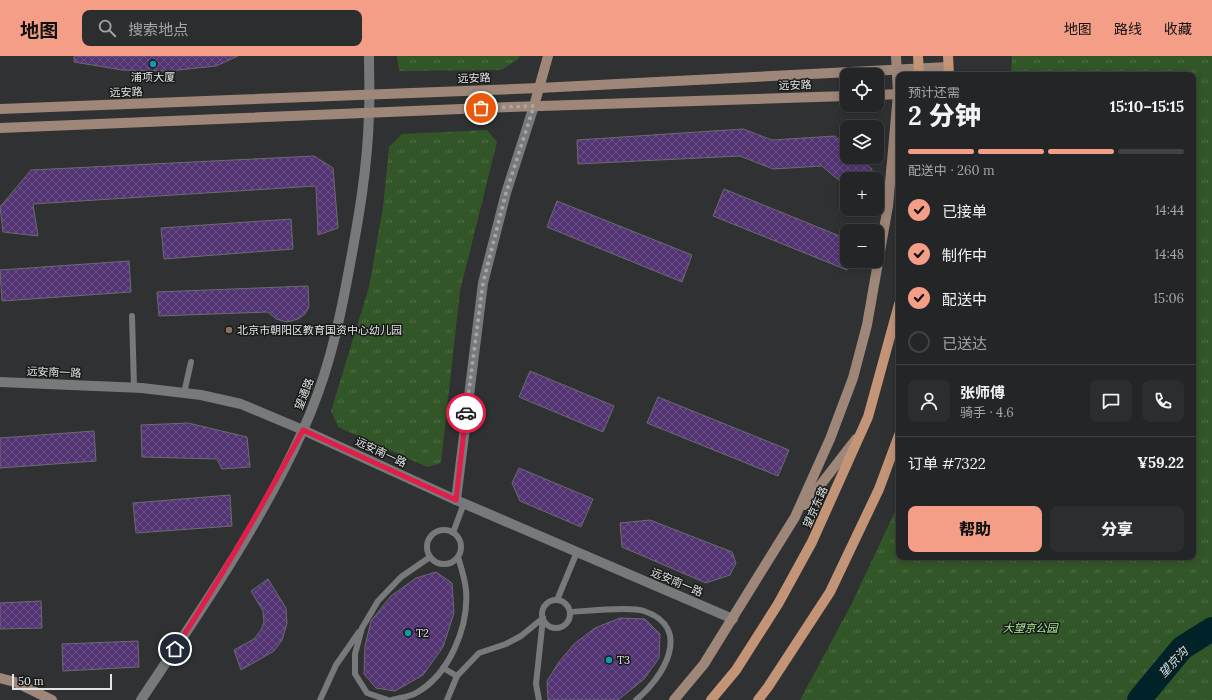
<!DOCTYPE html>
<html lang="zh">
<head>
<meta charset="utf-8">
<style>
	:root { --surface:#232526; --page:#2b2d2e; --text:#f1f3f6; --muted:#a3a5a7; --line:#404243; --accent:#f49e87 }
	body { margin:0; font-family:Lora,"Noto Sans SC",serif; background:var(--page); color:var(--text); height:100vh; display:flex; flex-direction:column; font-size:15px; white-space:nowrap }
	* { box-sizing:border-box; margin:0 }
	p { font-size:13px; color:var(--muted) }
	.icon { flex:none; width:22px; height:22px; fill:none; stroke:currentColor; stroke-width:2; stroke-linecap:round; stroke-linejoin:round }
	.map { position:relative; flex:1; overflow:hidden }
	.panel { position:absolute; left:896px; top:16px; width:300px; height:488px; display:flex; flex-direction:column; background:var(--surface); border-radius:8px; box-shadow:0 2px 10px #0003,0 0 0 1px var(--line) }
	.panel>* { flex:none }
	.buttons { position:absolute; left:840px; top:12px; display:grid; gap:8px }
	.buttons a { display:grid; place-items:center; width:44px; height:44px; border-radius:8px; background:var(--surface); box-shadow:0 2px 10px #0003,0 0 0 1px var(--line); font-size:20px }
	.scale { position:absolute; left:12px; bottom:10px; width:100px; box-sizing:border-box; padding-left:4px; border:2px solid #e3e4e5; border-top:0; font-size:11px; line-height:14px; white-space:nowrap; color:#e3e4e5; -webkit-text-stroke:3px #181919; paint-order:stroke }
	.pin { position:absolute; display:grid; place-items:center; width:34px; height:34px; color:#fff; margin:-17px; border:2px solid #fff; border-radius:50%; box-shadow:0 1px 4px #0007 }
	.courier { position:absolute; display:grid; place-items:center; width:40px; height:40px; margin:-20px; border:3px solid #e11d48; border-radius:50%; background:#fff; color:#222; box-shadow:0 1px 5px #0007 }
	.headline em { font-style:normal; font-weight:800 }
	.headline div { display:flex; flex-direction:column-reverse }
	.headline { display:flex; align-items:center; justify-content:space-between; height:68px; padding:0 12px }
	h1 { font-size:26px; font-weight:800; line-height:30px }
	.bar { display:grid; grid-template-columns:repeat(4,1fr); gap:6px 4px; align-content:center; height:48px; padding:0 12px }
	.bar i { height:5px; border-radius:3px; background:var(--line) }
	.bar .on { background:var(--accent) }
	.bar p { grid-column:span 4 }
	.line { display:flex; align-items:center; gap:10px; padding:0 12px; border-top:1px solid var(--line) }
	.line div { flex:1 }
	.round { display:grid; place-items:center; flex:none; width:42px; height:42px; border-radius:8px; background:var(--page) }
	ol { padding:0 12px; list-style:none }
	li { display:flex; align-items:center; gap:12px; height:44px }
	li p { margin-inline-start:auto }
	li .icon { padding:4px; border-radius:50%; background:var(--accent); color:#111; stroke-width:4 }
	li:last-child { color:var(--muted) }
	li i { width:22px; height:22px; border:2px solid var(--line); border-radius:50% }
	.action { display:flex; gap:8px; margin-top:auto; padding:8px 12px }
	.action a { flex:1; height:46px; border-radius:8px; background:var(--accent); color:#111; font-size:16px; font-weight:800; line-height:46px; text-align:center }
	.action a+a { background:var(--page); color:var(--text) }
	header { display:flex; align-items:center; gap:24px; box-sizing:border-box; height:56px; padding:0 20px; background:var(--accent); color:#111 }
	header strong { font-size:19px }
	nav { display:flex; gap:22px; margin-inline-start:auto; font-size:14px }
	.search { width:280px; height:36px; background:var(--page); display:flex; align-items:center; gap:10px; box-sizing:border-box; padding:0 14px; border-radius:8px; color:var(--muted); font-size:15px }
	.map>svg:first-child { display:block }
	.park { fill:url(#park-tufts) }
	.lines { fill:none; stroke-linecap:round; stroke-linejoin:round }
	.river { stroke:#002329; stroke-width:24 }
	.building { fill:url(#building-cross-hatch); stroke:#6c6b6e }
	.lane { stroke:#77797b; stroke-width:6 }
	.street { stroke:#77797b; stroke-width:10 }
	.secondary { stroke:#9e8678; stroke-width:10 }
	.primary { stroke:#c49476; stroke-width:10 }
	.done { stroke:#a4a5a6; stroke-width:4; stroke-dasharray:0 7.2 }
	.route { stroke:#e11d48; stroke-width:5 }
	.culture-dot { fill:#0f9aa8; stroke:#181919; stroke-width:1.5 }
	.education-dot { fill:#8d6e63; stroke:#181919; stroke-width:1.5 }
	.labels { text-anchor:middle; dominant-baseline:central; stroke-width:3; stroke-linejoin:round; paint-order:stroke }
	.poi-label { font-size:11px; fill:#e3e4e5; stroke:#181919; text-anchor:start }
	.street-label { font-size:11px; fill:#e3e4e5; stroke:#181919 }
	.park-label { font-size:11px; font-style:italic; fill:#a7eb92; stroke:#181919 }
	.water-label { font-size:12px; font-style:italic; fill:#b9edf8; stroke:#181919 }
</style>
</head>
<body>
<header>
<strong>地图</strong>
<div class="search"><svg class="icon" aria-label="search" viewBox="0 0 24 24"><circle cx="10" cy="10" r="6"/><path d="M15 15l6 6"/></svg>搜索地点</div>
<nav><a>地图</a><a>路线</a><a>收藏</a></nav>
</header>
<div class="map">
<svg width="1212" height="644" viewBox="0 0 1212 644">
	<defs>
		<pattern id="park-tufts" width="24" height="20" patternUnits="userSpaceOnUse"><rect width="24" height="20" fill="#335628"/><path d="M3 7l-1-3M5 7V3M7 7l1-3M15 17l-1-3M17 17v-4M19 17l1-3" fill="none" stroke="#506e47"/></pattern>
		<pattern id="building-cross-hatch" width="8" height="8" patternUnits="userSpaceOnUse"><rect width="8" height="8" fill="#523473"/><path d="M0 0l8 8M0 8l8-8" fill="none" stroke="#6b5187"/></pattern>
	</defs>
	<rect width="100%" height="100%" fill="#2f3132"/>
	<g class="park">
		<path d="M397,0H520L517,4L501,14L399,15Z"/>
		<path d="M1012,0H1212V644H800L851,549L899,447V501H1193V19H1011Z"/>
		<path d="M487,74L497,86L460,235L441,407L427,411L338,371L331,355L369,231L383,151L389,91L402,78Z"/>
	</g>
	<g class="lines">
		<path class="river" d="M1139,644L1182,592L1212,573"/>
	</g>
	<g class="building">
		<path d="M74,0H238L216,10L169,15L122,14L74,6Z"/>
		<path d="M743,73L772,84L835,80L847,91V101H858L872,113L871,123H847V131L822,110L773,113L740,100L578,108L577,84Z"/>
		<path d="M314,100L333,112L338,172L318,179L316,130L33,148L38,180L3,176L0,151L31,114Z"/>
		<path d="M724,133L847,183V214L713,160Z"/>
		<path d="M557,145L692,199L682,226L547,171Z"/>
		<path d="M291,163L293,193L164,203L161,172Z"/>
		<path d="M129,205L131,236L2,245L0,214Z"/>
		<path d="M308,230L309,251L305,258L298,263L287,266L276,263L268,256L159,260L157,236Z"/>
		<path d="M530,315L614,350L603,376L519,341Z"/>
		<path d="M658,341L789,394L778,420L647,367Z"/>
		<path d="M188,367L247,381L250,411L222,413L217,403L142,401L141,369Z"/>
		<path d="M94,375L96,405L0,412V382Z"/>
		<path d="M519,412L593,443L581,471L520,445L512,427Z"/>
		<path d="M230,439L232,470L136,477L133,447Z"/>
		<path d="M650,464L732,496L736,507L730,519L706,527L622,491L620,467Z"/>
		<path d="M436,516L452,527L454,557L443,591L423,619L395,635L376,632L364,618L365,590L371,565L391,540L416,522Z"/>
		<path d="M268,523L286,552L287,567L282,584L274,595L241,614L234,594L254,583L261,574L264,566L263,555L251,535Z"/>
		<path d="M41,545L42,572L0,573V547Z"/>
		<path d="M620,562L645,563L660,578L659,602L644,623L618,644H548L547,625L559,606L574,588L595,572Z"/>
		<path d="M138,585L139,611L63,615L62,588Z"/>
	</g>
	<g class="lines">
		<g class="lane">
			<path d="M132,260L134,331"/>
			<path d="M184,337L191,306"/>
			<circle cx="444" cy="491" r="17"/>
			<path d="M453,477L464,447"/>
			<circle cx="556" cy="558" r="14"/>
			<path d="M557,544L577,496"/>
			<path d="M571,556C587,555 631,550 644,555C694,572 663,622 636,644"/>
			<path d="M443,612L457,620"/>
			<path d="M320,644L336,609L359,576"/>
			<path d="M388,644L367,637L355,618V598L362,572L378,545L401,521L430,501"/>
			<path d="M392,644C399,642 409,641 416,637C449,619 469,571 466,534C465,523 461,511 458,501"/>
			<path d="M447,644L457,620L479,597L506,588L521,580L543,562"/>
			<path d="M539,644L536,628L543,562"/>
		</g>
		<g class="street">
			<path d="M0,326L142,332L201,339L241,348L303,374L456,444L733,563"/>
			<path d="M456,444L483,227L506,137L534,50"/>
			<path d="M141,644C199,557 260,469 303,374C326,324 338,273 348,219C358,166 368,111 369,56C370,37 369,19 369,0"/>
		</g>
		<g class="secondary">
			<path d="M877,39L899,38"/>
			<path d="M534,50L548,0"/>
			<path d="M0,53L539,32L948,11"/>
			<path d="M0,72L510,51L847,40"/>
			<path d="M805,449L856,383"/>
			<path d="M0,622L15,626L52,644"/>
			<path d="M674,644L704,608L795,461L830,383L853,322L867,269L888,150L898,38L896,0"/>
		</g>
		<g class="primary">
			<path d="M918,0L919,19"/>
			<path d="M948,0L949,19"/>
			<path d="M711,644L736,614L778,548L812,486L868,361L899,248"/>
			<path d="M758,644L768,631L830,536L879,433L899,379"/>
		</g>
	</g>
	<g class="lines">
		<path class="done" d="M466,357L483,227L506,137L534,50L481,52"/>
		<path class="route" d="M175,593C221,522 263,449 303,374L456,444L466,357"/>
	</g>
	<g class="culture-dot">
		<circle cx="153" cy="8" r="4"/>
		<circle cx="408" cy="577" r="4"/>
		<circle cx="609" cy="604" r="4"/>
	</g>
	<circle class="education-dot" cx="229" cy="274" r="4"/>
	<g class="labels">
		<g class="poi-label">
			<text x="153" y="21" text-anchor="middle">浦项大厦</text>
			<text x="237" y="274">北京市朝阳区教育国资中心幼儿园</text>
			<text x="416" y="577">T2</text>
			<text x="617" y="604">T3</text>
		</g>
		<g class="street-label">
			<text transform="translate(474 22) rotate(-2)">远安路</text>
			<text transform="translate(795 29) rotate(-2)">远安路</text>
			<text transform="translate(126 36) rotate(-2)">远安路</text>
			<text transform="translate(54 316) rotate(2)">远安南一路</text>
			<text transform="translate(304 338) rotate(-69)">望通路</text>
			<text transform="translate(381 396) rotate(25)">远安南一路</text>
			<text transform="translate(815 451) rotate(-66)">望京东路</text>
			<text transform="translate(677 526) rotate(23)">远安南一路</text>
		</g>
		<g class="park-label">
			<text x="1030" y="572">大望京公园</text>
		</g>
		<g class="water-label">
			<text transform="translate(1173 606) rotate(-47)">望京沟</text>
		</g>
	</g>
</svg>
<div class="buttons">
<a><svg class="icon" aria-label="locate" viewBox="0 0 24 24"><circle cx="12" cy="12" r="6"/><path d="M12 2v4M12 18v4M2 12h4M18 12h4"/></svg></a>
<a><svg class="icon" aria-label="layers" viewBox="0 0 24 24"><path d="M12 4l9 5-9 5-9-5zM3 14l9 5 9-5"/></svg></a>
<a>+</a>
<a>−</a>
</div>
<div class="scale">50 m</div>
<div class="pin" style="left:481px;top:52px;background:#ea580c"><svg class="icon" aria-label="bag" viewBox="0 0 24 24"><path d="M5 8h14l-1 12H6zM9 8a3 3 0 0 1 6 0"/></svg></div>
<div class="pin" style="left:175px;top:593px;background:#1f2937"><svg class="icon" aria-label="home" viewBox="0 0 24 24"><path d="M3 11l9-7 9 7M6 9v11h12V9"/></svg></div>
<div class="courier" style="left:466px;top:357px"><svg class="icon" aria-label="car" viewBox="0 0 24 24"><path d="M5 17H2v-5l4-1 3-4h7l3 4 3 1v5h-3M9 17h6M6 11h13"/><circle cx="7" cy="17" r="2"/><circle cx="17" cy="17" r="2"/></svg></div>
<section class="panel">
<div class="headline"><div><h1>2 分钟</h1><p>预计还需</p></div><em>15:10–15:15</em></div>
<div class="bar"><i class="on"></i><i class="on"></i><i class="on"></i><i></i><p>配送中 · 260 m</p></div>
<ol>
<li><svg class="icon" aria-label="check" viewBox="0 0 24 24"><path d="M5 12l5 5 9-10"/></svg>已接单<p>14:44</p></li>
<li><svg class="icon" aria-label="check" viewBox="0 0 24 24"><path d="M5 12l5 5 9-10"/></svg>制作中<p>14:48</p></li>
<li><svg class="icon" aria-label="check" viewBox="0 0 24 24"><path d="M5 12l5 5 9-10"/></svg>配送中<p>15:06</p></li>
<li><i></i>已送达</li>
</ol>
<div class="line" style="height:72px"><a class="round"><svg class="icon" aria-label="person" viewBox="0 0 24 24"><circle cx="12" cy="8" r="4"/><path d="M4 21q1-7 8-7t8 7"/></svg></a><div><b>张师傅</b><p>骑手 · 4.6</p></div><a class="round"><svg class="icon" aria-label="chat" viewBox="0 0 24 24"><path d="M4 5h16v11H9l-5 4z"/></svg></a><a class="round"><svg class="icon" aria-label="phone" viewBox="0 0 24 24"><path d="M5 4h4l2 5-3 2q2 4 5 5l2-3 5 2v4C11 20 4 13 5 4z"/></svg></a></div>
<div class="line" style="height:52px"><div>订单 #7322</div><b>¥59.22</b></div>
<div class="action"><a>帮助</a><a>分享</a></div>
</section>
</div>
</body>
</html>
